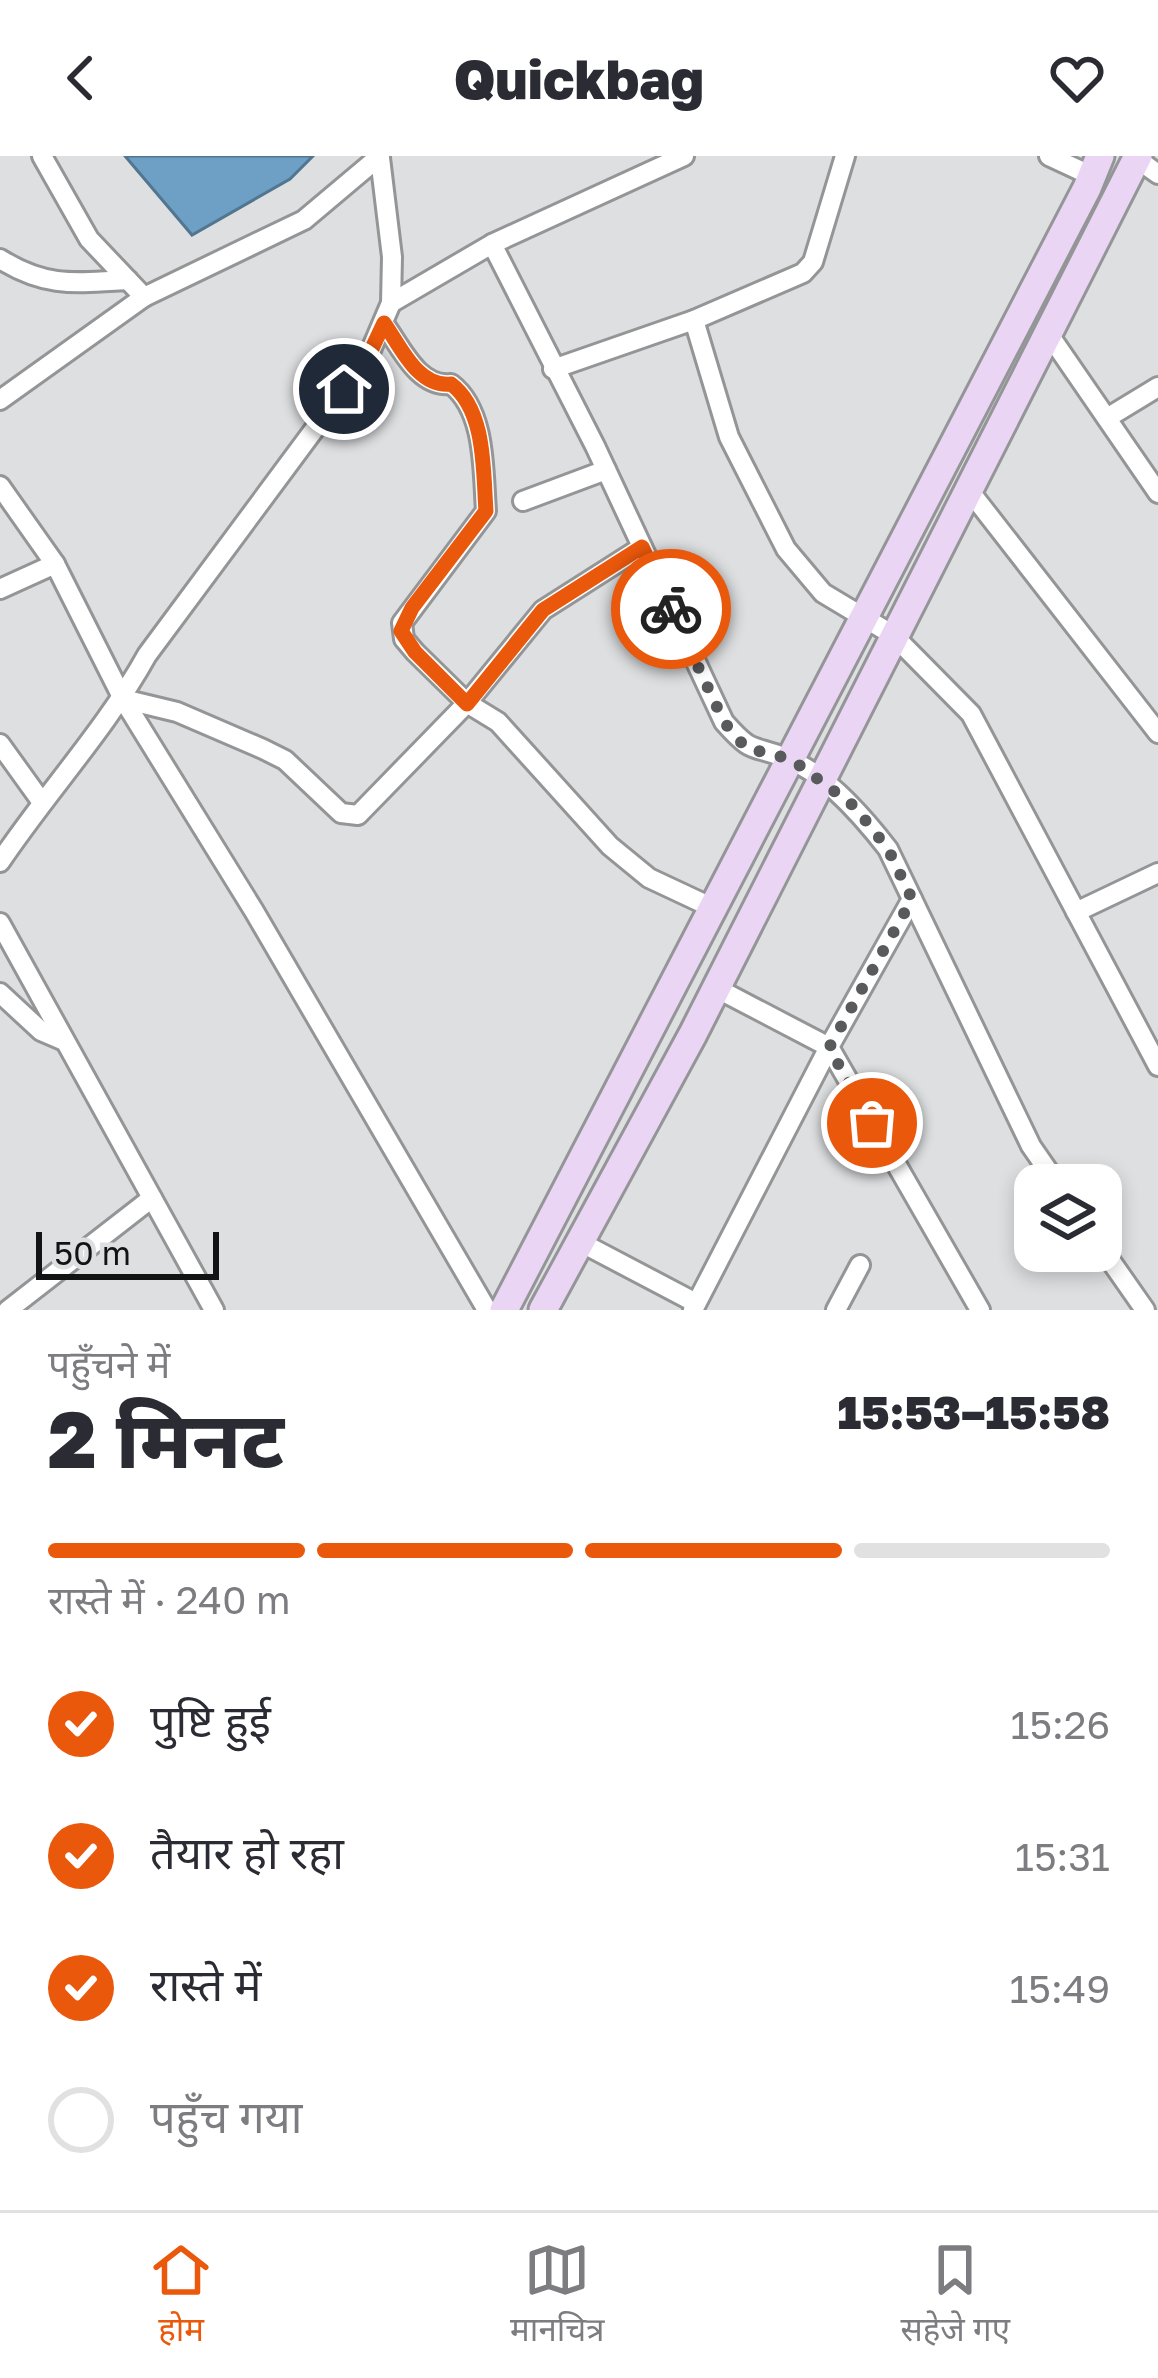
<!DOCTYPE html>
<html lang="hi">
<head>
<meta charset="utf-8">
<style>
	:root { --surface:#fff; --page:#f2f2f3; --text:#2b2b33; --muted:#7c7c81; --line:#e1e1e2; --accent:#ea580c }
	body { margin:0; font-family:"Golos Text","Noto Sans Devanagari",sans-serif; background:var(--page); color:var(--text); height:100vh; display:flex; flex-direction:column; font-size:45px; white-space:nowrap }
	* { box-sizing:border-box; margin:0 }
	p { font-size:39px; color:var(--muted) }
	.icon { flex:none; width:66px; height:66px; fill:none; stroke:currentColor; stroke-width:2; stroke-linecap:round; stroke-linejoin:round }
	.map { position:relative; height:1154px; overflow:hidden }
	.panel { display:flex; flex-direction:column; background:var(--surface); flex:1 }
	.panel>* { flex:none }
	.controls { position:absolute; left:1014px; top:1008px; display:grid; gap:24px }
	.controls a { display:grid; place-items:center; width:108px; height:108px; border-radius:24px; background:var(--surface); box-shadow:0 6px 18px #0003; font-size:60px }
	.scale { position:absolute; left:36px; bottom:30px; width:183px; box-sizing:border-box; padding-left:12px; border:6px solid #121313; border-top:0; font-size:33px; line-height:42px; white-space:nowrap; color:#121313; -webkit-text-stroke:9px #dedfe1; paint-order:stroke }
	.pin { position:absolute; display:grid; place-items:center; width:102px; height:102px; color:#fff; margin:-51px; border:6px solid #fff; border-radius:50%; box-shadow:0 3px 12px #0007 }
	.courier { position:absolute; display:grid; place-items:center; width:120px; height:120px; margin:-60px; border:9px solid #ea580c; border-radius:50%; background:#fff; color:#222; box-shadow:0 3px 15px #0007 }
	.head em { font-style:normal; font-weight:800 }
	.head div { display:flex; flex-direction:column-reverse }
	.head { display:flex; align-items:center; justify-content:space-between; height:204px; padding:0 48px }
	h1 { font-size:78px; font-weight:800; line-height:90px }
	.bar { display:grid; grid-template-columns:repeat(4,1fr); gap:18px 12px; align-content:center; height:144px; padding:0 48px }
	.bar i { height:15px; border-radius:9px; background:var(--line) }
	.bar .selected { background:var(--accent) }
	.bar p { grid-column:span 4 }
	ol { padding:0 48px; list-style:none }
	li { display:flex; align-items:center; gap:36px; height:132px }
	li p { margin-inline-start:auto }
	li .icon { padding:12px; border-radius:50%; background:var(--accent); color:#fff; stroke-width:4 }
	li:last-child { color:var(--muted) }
	li i { width:66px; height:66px; border:6px solid var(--line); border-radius:50% }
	header { display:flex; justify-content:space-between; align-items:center; height:156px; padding:0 48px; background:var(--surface); font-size:54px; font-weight:800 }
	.tabs { display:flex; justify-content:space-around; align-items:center; height:168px; border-top:3px solid var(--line); background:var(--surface); font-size:33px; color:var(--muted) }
	.tabs a { display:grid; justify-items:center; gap:6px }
	.tabs .selected { color:var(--accent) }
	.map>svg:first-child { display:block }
	.water { fill:#6da0c4; stroke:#52768f; stroke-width:3 }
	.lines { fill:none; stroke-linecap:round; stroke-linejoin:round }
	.street-casing { stroke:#949597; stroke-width:24 }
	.secondary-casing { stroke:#949597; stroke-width:33 }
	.street { stroke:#fff; stroke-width:18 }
	.secondary { stroke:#ead5f4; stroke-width:27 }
	.done { stroke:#595a5b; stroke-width:12; stroke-dasharray:0 21.6 }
	.route { stroke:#ea580c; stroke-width:15 }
</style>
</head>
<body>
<header><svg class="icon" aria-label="back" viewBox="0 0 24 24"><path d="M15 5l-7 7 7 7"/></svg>Quickbag<svg class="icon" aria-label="heart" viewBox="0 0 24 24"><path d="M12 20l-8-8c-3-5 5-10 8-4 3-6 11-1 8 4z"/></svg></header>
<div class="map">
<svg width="1158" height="1154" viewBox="0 0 1158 1154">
	<rect width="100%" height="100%" fill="#dedfe1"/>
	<path class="water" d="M125,0H313L290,23L192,79Z"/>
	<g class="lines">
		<g class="street-casing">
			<g id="street">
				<path d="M42,0L89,83L144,141L304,64L380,0"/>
				<path d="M1049,0L1092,20"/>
				<path d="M1137,3L1158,18"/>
				<path d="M492,88L595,290L724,566C755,601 751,587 788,603C826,618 864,662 888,693L1031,990L1058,1029"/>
				<path d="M0,103C46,132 76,127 128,124"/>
				<path d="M391,147L492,88L684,0"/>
				<path d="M694,164L729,281L786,393L823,437L893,479L971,558L1158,910"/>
				<path d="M384,168C401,191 418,232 451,228C486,255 483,315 486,355L402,467L404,483L415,496L467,547L498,566L610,690L649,722L713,752"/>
				<path d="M1048,177L1158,337"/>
				<path d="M553,213L694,164L803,117L813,106L845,0"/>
				<path d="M0,244L144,141"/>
				<path d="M1107,262L1158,231"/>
				<path d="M0,330L55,408L123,543L254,755L487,1154"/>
				<path d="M968,333L1158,577"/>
				<path d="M523,345L606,314"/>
				<path d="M0,433L55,408"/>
				<path d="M123,543L177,556L263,593L285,604L341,657L358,659L467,547L543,454L642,391"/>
				<path d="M0,588L41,645"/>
				<path d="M0,706C47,636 106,573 147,499L368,201L391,147L392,101L380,2"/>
				<path d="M1076,756L1158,717"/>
				<path d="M0,767L214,1154"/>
				<path d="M716,832L829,891L980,1154"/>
				<path d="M0,837L41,875L62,884"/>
				<path d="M580,1086L696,1147"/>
				<path d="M1101,1091L1145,1154"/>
				<path d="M8,1154L152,1042"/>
				<path d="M693,1154L829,891L912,743"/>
				<path d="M836,1154L860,1109"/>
			</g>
		</g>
		<g class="secondary-casing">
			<g id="secondary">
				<path d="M504,1154L1087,32L1100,0"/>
				<path d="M543,1154L693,878L1138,0"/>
			</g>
		</g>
		<use href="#street" class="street"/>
		<use href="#secondary" class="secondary"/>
	</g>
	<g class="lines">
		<path class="done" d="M671,453L724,566L746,592L791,603L854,650L888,693L912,743L829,892L872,967"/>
		<path class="route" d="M344,233L368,201L384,167C401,191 418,232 451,228C486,254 483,315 486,355L412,452L401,475L415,496L467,548L543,454L642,391L671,453"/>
	</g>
</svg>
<div class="controls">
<a><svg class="icon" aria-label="layers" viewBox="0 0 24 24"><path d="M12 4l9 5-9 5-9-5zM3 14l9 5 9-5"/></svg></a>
</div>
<div class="scale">50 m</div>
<div class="pin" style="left:872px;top:967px;background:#ea580c"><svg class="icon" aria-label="bag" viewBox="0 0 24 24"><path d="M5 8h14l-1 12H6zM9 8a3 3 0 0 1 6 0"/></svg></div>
<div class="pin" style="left:344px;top:233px;background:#1f2937"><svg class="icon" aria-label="home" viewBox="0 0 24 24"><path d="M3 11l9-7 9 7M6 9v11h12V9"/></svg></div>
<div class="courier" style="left:671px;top:453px"><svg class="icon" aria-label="bike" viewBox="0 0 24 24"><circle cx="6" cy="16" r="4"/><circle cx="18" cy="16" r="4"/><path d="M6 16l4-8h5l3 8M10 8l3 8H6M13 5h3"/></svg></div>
</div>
<section class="panel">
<div class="head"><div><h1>2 मिनट</h1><p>पहुँचने में</p></div><em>15:53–15:58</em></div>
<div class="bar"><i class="selected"></i><i class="selected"></i><i class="selected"></i><i></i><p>रास्ते में · 240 m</p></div>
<ol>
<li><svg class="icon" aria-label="check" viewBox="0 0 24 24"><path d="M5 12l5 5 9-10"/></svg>पुष्टि हुई<p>15:26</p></li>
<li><svg class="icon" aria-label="check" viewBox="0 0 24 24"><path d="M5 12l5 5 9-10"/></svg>तैयार हो रहा<p>15:31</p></li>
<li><svg class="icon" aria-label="check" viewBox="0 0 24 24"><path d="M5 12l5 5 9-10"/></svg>रास्ते में<p>15:49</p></li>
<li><i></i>पहुँच गया</li>
</ol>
</section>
<nav class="tabs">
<a class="selected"><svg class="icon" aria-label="home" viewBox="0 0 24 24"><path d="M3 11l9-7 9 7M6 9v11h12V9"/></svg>होम</a>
<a><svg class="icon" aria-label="map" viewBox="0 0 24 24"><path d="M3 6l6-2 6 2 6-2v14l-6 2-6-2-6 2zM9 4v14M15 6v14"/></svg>मानचित्र</a>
<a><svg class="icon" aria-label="saved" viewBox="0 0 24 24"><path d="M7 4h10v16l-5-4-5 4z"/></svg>सहेजे गए</a>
</nav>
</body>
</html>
